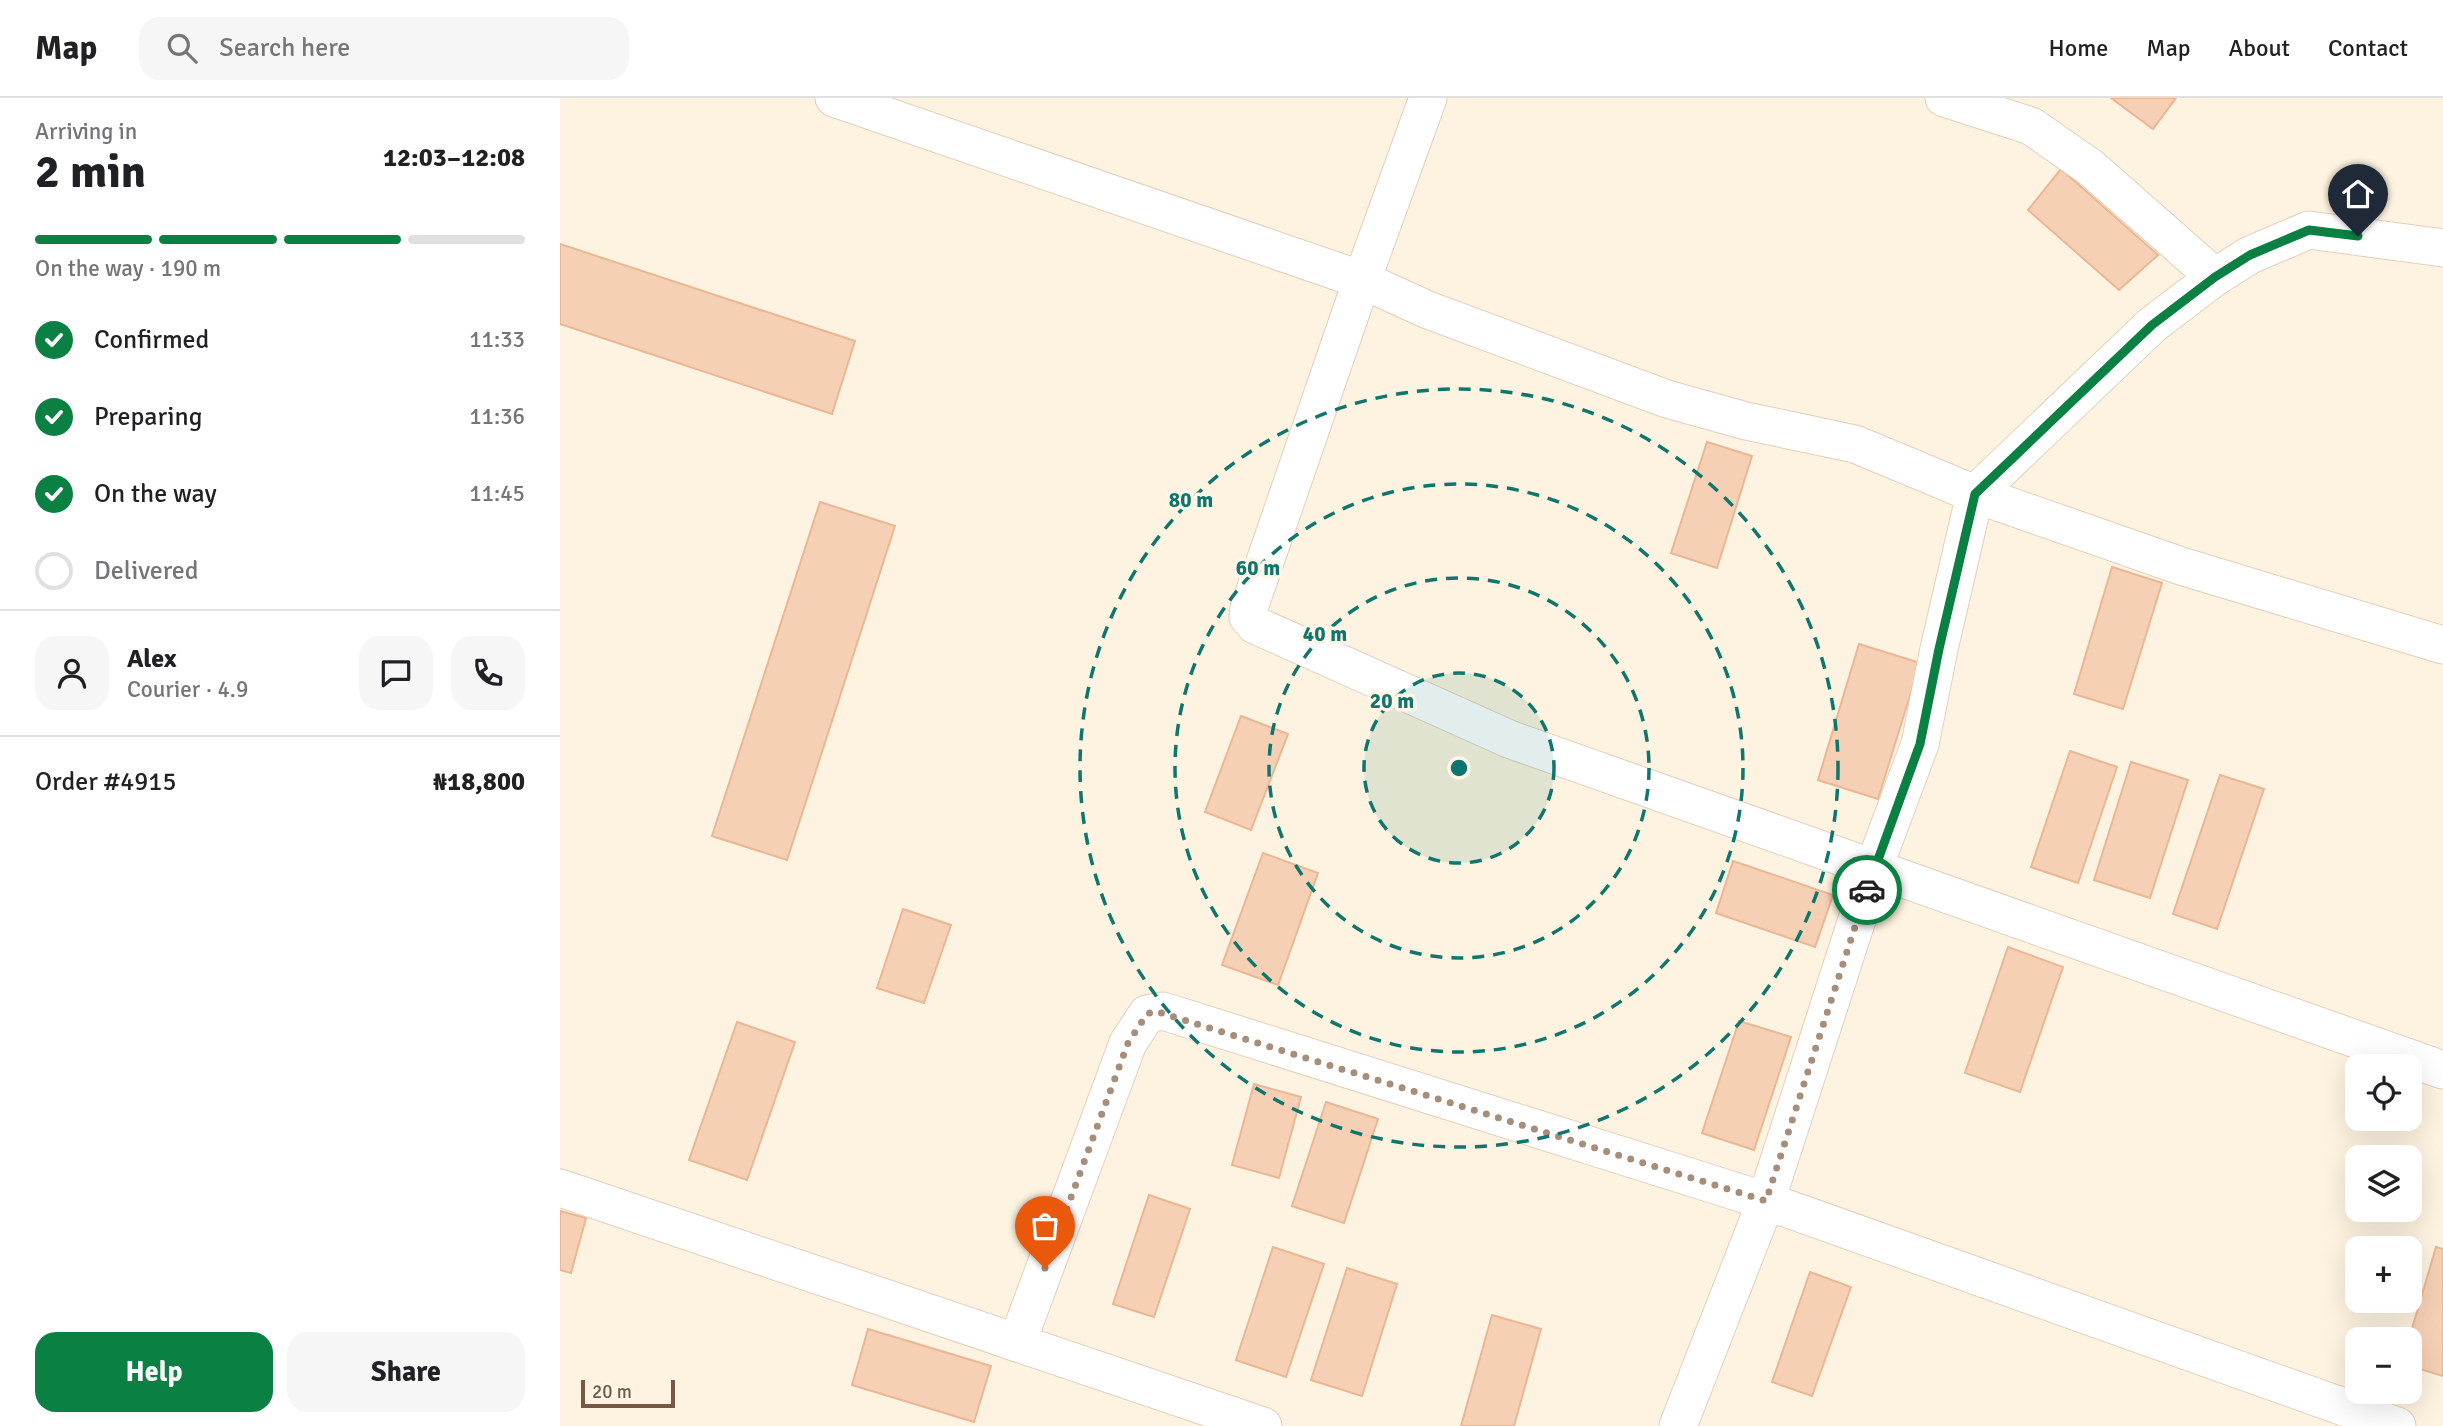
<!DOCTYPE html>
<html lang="en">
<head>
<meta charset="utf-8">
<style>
	:root { --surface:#fff; --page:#f6f6f6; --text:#202124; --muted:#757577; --line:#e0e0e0; --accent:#0b8043 }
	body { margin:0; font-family:Signika,sans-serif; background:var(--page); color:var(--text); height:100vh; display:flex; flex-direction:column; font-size:26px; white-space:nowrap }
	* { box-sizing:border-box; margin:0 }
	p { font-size:23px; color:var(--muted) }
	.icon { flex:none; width:38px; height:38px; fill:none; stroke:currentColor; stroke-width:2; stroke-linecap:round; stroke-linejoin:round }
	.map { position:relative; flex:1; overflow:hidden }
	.side { display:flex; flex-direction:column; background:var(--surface); width:560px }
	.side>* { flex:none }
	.controls { position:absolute; left:1785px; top:956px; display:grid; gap:14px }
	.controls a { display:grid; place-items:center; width:77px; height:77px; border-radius:14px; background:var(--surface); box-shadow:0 7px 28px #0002; font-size:35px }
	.scale { position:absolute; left:21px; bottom:18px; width:94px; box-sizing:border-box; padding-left:7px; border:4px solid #775845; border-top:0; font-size:19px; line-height:24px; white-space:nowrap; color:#775845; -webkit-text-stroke:5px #fff6e8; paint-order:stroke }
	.pin { position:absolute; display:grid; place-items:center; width:60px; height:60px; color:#fff; margin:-72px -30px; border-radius:50% 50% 50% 0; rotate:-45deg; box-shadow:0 0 7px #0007 }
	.pin .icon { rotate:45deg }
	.courier { position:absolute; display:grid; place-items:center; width:70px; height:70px; margin:-35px; border:5px solid #0b8043; border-radius:50%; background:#fff; color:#222; box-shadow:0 2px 9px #0007 }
	.overview em { font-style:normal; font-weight:700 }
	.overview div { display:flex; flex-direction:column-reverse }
	.overview { display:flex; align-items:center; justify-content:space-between; height:119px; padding:0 35px }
	h1 { font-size:46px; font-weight:700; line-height:52px }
	.bar { display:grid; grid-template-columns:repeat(4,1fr); gap:10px 7px; align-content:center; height:84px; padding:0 35px }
	.bar i { height:9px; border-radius:5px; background:var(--line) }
	.bar .on { background:var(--accent) }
	.bar p { grid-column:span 4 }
	.line { display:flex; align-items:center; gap:18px; padding:0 35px; border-top:2px solid var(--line) }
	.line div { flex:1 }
	.round { display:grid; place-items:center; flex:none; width:74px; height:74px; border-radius:21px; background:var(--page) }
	ol { padding:0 35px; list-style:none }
	li { display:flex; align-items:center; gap:21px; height:77px }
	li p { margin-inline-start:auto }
	li .icon { padding:7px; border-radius:50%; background:var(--accent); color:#fff; stroke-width:4 }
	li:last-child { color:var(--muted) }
	li i { width:38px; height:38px; border:4px solid var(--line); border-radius:50% }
	.button { display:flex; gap:14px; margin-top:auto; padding:14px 35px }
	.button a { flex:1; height:80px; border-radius:21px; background:var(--accent); color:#fff; font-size:28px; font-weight:700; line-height:80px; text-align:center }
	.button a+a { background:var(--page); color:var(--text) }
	header { display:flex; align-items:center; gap:42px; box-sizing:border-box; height:98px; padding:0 35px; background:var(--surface); border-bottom:2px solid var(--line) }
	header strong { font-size:33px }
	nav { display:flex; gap:38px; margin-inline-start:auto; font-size:24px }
	.search { width:490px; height:63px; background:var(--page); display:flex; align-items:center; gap:18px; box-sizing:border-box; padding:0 24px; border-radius:21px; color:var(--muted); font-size:26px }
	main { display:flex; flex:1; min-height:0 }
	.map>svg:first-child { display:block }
	.building { fill:#f6d0b5; stroke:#eab794; stroke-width:2 }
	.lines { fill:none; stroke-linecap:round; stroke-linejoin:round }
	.minor-casing { stroke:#e3cfbb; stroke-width:39 }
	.minor { stroke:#fff; stroke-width:37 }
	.done { stroke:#a68e7b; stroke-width:7; stroke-dasharray:0 12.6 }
	.route { stroke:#0b8043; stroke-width:9 }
	.ring { fill:none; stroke:#0f766e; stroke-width:3.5; stroke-dasharray:12 9 }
	.centre { fill:#0f766e; stroke:#fff6e8; stroke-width:3.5 }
	.ring-label { font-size:21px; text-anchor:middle; font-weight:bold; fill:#0f766e; stroke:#fff6e8; stroke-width:7; stroke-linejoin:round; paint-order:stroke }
</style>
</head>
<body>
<header>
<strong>Map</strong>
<div class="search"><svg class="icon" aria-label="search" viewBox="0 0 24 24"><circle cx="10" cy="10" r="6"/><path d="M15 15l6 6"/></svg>Search here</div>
<nav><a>Home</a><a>Map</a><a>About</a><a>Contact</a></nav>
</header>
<main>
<section class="side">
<div class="overview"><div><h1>2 min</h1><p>Arriving in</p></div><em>12:03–12:08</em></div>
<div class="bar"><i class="on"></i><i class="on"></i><i class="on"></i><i></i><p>On the way · 190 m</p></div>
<ol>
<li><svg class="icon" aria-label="check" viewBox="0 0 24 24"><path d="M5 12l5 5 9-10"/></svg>Confirmed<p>11:33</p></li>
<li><svg class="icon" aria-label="check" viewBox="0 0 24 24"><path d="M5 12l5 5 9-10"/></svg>Preparing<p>11:36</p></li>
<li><svg class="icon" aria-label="check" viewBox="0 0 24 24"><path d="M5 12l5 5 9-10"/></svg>On the way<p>11:45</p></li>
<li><i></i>Delivered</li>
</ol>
<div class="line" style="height:126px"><a class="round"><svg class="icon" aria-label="person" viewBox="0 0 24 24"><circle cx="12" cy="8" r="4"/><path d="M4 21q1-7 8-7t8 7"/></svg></a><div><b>Alex</b><p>Courier · 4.9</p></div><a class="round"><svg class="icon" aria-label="chat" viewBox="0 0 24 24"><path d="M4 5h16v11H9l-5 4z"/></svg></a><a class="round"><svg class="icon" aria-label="phone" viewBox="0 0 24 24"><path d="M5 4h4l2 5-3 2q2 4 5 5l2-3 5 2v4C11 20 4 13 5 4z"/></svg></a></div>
<div class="line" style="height:91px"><div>Order #4915</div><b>₦18,800</b></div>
<div class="button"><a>Help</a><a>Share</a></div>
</section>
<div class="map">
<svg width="1883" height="1328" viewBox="0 0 1883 1328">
	<rect width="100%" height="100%" fill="#fef3e0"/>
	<g class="building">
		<path d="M1551,0H1616L1593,31Z"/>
		<path d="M1501,71L1598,157L1559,192L1468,112Z"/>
		<path d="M0,146L295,243L272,316L0,226Z"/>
		<path d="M1147,344L1192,358L1157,470L1111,455Z"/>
		<path d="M260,404L335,428L227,762L152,738Z"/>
		<path d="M1552,469L1602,485L1563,611L1514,596Z"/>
		<path d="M1299,546L1360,565L1318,701L1258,682Z"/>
		<path d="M681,618L728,636L691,732L645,714Z"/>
		<path d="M1510,653L1557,669L1518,785L1471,769Z"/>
		<path d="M1571,664L1628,682L1590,800L1534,782Z"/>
		<path d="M1660,677L1704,691L1657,831L1613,816Z"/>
		<path d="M703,755L758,775L718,887L662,867Z"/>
		<path d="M1173,763L1273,797L1255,849L1156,815Z"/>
		<path d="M343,811L391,827L364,905L317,890Z"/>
		<path d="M1448,849L1503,869L1460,994L1405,975Z"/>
		<path d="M1179,923L1231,939L1194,1052L1142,1035Z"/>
		<path d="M177,924L235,944L187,1082L129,1062Z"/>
		<path d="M694,986L741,999L719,1080L672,1067Z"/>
		<path d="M766,1004L818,1021L784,1125L732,1108Z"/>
		<path d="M589,1097L630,1111L594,1219L553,1206Z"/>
		<path d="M0,1113L26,1120L11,1175L0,1172Z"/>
		<path d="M713,1149L764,1166L726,1279L676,1262Z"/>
		<path d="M1876,1149L1883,1151V1278L1850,1268L1849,1241Z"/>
		<path d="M787,1170L837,1186L802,1298L751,1282Z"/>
		<path d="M1250,1174L1291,1189L1252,1298L1212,1284Z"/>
		<path d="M932,1217L981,1231L954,1328H901Z"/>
		<path d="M308,1231L431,1268L414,1324L292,1287Z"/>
	</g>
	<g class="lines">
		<g class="minor-casing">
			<g id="minor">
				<path d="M274,0L802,182L868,212L1107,301L1186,323L1295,346L1415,396L1621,468L1883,547"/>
				<path d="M868,0L802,182L689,510L688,519L695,527L949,641L1883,972"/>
				<path d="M1384,0L1471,28L1530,69L1655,179"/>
				<path d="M0,1090L703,1328"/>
				<path d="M457,1245L568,945L587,916L603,913L1206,1103L1837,1328"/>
				<path d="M1118,1328L1206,1103L1314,769L1360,646L1379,551L1415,396L1592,227L1655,179L1690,157L1749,132L1883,150"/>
			</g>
		</g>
		<use href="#minor" class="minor"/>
	</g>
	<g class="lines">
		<path class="done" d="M485,1170L568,945L587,916L595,913L1206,1103L1307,792"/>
		<path class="route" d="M1307,792L1360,646L1379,551L1415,396L1592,227L1655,179L1690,157L1749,132L1798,138"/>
	</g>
	<circle cx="899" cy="670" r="95" fill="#0f766e" fill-opacity=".12"/>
	<g class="ring">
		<circle cx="899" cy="670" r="95"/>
		<circle cx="899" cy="670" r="190"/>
		<circle cx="899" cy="670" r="284"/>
		<circle cx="899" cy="670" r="379"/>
	</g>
	<circle cx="899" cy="670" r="10" class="centre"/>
	<g class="ring-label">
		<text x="631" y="409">80 m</text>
		<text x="698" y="477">60 m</text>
		<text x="765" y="543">40 m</text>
		<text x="832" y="610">20 m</text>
	</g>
</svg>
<div class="controls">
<a><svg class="icon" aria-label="locate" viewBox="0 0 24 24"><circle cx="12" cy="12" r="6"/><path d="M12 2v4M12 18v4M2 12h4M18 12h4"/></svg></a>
<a><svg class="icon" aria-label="layers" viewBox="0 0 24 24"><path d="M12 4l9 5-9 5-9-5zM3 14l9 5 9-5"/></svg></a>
<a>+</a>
<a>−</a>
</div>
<div class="scale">20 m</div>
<div class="pin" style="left:485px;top:1170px;background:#ea580c"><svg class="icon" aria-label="bag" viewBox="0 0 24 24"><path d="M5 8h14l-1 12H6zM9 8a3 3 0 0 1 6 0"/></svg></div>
<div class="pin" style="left:1798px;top:138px;background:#1f2937"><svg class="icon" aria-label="home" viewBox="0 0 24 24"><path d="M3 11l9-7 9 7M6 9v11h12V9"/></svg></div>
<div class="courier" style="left:1307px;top:792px"><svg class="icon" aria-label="car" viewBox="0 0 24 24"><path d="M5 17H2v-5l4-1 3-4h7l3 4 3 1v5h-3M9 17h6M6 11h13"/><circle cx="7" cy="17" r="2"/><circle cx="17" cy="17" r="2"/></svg></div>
</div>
</main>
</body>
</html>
